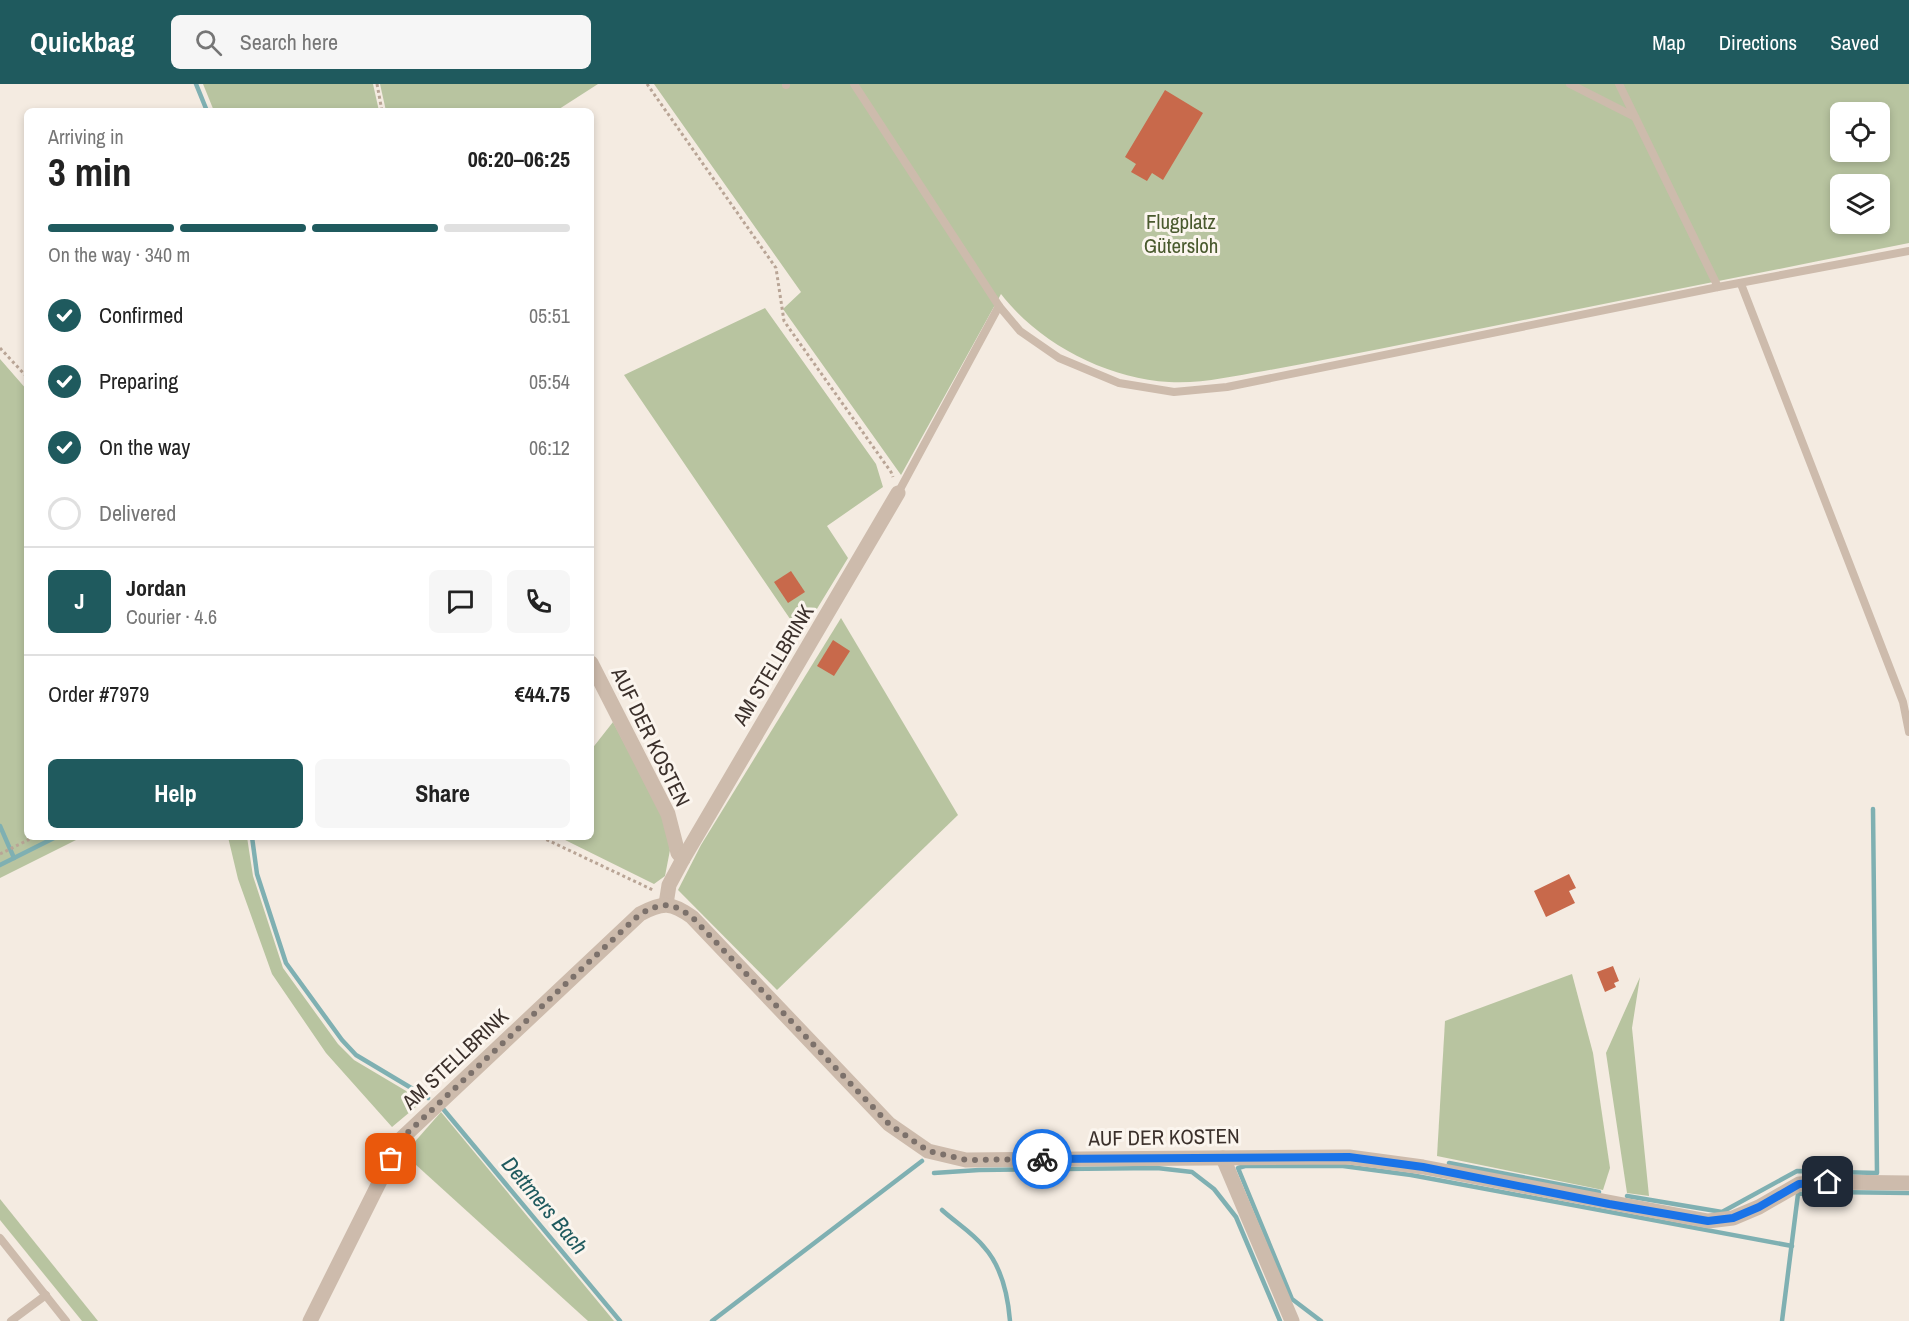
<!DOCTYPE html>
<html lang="en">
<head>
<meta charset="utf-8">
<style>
	:root { --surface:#fff; --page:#f6f6f6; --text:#222; --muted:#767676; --line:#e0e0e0; --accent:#1f5a5e }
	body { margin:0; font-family:"Archivo Narrow",sans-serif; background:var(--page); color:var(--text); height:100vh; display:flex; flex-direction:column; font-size:22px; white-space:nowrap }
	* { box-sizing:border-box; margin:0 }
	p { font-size:20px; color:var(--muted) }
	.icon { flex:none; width:33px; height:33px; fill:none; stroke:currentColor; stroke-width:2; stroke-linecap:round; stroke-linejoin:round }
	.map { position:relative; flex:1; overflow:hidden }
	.drawer { position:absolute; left:24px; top:24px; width:570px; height:732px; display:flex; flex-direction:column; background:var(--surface); border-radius:9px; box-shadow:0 3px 9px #0003 }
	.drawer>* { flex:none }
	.fabs { position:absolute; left:1830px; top:18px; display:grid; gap:12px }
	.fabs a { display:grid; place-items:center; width:60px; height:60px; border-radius:9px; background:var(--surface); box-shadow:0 3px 9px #0003; font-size:30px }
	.pin { position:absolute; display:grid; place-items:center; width:51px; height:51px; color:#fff; margin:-26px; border-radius:12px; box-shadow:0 3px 9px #0006 }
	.courier { position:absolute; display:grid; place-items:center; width:60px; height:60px; margin:-30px; border:4px solid #1a73e8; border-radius:50%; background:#fff; color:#222; box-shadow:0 2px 8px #0007 }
	.summary em { font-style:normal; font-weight:700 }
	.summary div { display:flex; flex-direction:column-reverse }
	.summary { display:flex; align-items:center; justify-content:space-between; height:102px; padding:0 24px }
	h1 { font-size:39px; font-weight:700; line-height:45px }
	.bar { display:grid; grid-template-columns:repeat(4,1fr); gap:9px 6px; align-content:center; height:72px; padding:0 24px }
	.bar i { height:8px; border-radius:4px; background:var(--line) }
	.bar .active { background:var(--accent) }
	.bar p { grid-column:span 4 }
	.line { display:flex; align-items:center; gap:15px; padding:0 24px; border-top:2px solid var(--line) }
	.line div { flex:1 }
	.round { display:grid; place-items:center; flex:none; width:63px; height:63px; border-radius:9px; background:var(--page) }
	ol { padding:0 24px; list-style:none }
	li { display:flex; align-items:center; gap:18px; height:66px }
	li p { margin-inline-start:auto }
	li .icon { padding:6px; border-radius:50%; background:var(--accent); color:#fff; stroke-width:4 }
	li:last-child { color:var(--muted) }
	li i { width:33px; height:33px; border:3px solid var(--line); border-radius:50% }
	.cta { display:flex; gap:12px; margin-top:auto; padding:12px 24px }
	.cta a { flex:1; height:69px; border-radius:9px; background:var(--accent); color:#fff; font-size:24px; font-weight:700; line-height:69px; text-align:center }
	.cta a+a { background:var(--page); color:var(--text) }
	header { display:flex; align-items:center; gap:36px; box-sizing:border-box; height:84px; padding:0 30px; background:var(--accent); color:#fff }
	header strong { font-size:28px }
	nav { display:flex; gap:33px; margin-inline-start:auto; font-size:21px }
	.search { width:420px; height:54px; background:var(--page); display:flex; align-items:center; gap:15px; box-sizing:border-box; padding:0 21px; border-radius:9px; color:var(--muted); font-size:22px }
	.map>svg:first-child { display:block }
	.green { fill:#b8c4a0; fill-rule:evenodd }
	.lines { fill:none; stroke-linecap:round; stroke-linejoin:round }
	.stream { stroke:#7fb0b2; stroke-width:4.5 }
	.building { fill:#c8694b }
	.path { stroke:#b9a596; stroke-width:3; stroke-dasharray:3 3; stroke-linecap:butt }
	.service { stroke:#cdbbac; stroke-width:8 }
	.minor { stroke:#cdbbac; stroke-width:15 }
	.done { stroke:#7c716b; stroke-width:6; stroke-dasharray:0 10.8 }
	.route { stroke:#1a73e8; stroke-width:8 }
	.labels { text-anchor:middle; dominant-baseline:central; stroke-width:6; stroke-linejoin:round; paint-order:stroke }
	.park-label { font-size:21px; fill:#4a5a2e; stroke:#fbf5ee }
	.street-label { font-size:21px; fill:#3b302b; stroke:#fbf5ee }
	.water-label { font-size:22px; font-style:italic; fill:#1f5a5e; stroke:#fbf5ee }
</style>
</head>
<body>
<header>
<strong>Quickbag</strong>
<div class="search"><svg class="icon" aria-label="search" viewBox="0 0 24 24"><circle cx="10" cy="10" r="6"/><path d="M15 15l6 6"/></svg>Search here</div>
<nav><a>Map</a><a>Directions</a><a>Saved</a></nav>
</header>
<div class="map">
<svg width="1909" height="1237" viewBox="0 0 1909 1237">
	<rect width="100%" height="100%" fill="#f4ebe1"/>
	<g class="green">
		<path d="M203,0H373L379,27H214Z"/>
		<path d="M380,0H598L556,27H386Z"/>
		<path d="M654,0H1909V159C1744,192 1579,225 1414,258C1364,268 1314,278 1264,287C1233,292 1201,300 1169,298C1106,294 1040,260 1001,210L901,391L783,225L801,208ZM1840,28H1880V68H1840ZM1840,100H1880V140H1840Z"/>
		<path d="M765,224L876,380L883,403L827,442L848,474L801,551L624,291Z"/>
		<path d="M0,275L27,306V753H82L0,794Z"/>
		<path d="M841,534L958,731L777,906L678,806L701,761Z"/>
		<path d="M613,638L663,733L670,766L665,792L654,800L559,753H591V666Z"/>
		<path d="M228,753H247L253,792L283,884L338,960L354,976L423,1017L392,1043L326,969L272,890L238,795Z"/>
		<path d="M1572,890L1593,969L1610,1084L1603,1106L1437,1072L1445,937Z"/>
		<path d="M1640,893L1632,944L1649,1112L1627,1109L1606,969Z"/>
		<path d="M441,1028L614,1237H588L404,1070Z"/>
		<path d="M0,1115L98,1237H82L0,1136Z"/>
	</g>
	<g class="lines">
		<g class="stream">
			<path d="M196,0L207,27"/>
			<path d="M0,742L14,774"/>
			<path d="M252,753L257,790L286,879L342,956L356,971L428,1014"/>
			<path d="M0,781L56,753"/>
			<path d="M444,1026L620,1237"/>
			<path d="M1449,1079L1599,1108"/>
			<path d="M934,1089L979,1086L1157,1084L1192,1088L1214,1105L1236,1133L1280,1237"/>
			<path d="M1627,1112L1722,1128L1797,1087L1877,1089L1873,725"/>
			<path d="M942,1126C955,1138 973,1149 984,1163C1002,1183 1008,1212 1010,1237"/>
			<path d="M712,1237L922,1077"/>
			<path d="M1321,1237L1292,1215L1238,1084L1245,1082H1343L1411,1091L1792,1162"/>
			<path d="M1782,1237L1798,1110L1827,1108L1909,1109"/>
		</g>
	</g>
	<g class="building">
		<path d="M1165,6L1203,29L1163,96L1152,89L1147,97L1131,88L1136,80L1125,73Z"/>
		<path d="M791,487L805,508L788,519L774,498Z"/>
		<path d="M833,556L850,567L834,592L817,582Z"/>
		<path d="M1569,790L1576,804L1569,807L1575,819L1546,833L1534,807Z"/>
		<path d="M1613,882L1619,897L1614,899L1616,903L1605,908L1597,888Z"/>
	</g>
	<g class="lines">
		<g class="path">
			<path d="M377,0L382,27"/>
			<path d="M647,0L776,184L784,237L891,388L893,393"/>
			<path d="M0,264L27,293"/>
			<path d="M541,753L653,806"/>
			<path d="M0,770L34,753"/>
		</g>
		<g class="service">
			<path d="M786,0V1"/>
			<path d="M854,0L999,222L1020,247L1059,274L1119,299L1174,308L1227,303L1718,203L1909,167"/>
			<path d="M1570,0L1635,33"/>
			<path d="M1619,0L1718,203"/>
			<path d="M1741,200L1903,618L1909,648"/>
			<path d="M898,409L999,222"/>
			<path d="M0,1154L66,1237"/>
			<path d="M11,1237L46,1211"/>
		</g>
		<g class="minor">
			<path d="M591,579L668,730L678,769L683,775"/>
			<path d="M666,820L669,801L683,775L898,409"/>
			<path d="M1223,1074L1292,1237"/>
			<path d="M310,1237L401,1055L640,830C663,818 671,818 692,833L889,1040L928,1067L966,1076L1349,1073L1423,1083L1708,1137L1733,1134L1759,1123L1799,1100L1828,1098L1909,1099"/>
		</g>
	</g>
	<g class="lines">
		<path class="done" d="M391,1075L401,1055L640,830C663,818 671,818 692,833L889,1040L928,1067L966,1076L1042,1075"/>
		<path class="route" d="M1042,1075L1349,1073L1423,1083L1609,1120L1708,1137L1733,1134L1759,1123L1799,1100L1828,1098"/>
	</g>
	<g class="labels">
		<g class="park-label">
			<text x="1181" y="137">Flugplatz<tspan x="1181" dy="24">Gütersloh</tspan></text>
		</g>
		<g class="street-label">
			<text transform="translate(773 581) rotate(-59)">AM STELLBRINK</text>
			<text transform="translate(651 653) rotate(64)">AUF DER KOSTEN</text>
			<text transform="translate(455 975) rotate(-43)">AM STELLBRINK</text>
			<text transform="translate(1164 1053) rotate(-1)">AUF DER KOSTEN</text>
		</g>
		<g class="water-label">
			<text transform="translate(545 1121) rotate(50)">Dettmers Bach</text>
		</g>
	</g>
</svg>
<div class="fabs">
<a><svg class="icon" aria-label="locate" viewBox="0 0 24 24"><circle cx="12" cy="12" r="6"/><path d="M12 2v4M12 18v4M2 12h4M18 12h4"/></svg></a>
<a><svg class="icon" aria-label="layers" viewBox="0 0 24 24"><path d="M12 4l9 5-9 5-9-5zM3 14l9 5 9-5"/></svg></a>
</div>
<div class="pin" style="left:391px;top:1075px;background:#ea580c"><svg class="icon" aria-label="bag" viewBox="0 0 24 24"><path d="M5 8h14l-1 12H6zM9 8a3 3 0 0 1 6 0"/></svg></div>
<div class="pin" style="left:1828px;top:1098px;background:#1f2937"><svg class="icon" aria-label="home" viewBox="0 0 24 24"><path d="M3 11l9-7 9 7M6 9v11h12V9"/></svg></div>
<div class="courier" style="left:1042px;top:1075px"><svg class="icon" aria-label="bike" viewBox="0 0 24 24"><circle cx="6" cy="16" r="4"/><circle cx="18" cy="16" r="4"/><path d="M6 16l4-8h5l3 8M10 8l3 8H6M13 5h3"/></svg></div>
<section class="drawer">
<div class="summary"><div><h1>3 min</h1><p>Arriving in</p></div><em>06:20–06:25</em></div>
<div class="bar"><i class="active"></i><i class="active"></i><i class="active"></i><i></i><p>On the way · 340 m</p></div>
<ol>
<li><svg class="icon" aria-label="check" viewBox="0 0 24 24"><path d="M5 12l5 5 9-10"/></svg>Confirmed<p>05:51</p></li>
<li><svg class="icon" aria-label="check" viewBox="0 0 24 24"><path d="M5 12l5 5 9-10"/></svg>Preparing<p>05:54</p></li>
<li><svg class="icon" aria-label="check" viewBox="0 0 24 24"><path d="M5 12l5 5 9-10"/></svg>On the way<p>06:12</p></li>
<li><i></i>Delivered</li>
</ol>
<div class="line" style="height:108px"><b class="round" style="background:var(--accent);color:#fff">J</b><div><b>Jordan</b><p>Courier · 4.6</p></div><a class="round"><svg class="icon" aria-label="chat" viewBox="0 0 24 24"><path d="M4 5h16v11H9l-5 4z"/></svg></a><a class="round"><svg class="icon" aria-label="phone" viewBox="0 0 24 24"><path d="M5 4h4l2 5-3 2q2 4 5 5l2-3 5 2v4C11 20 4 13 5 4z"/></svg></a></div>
<div class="line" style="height:78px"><div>Order #7979</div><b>€44.75</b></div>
<div class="cta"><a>Help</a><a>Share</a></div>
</section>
</div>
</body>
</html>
